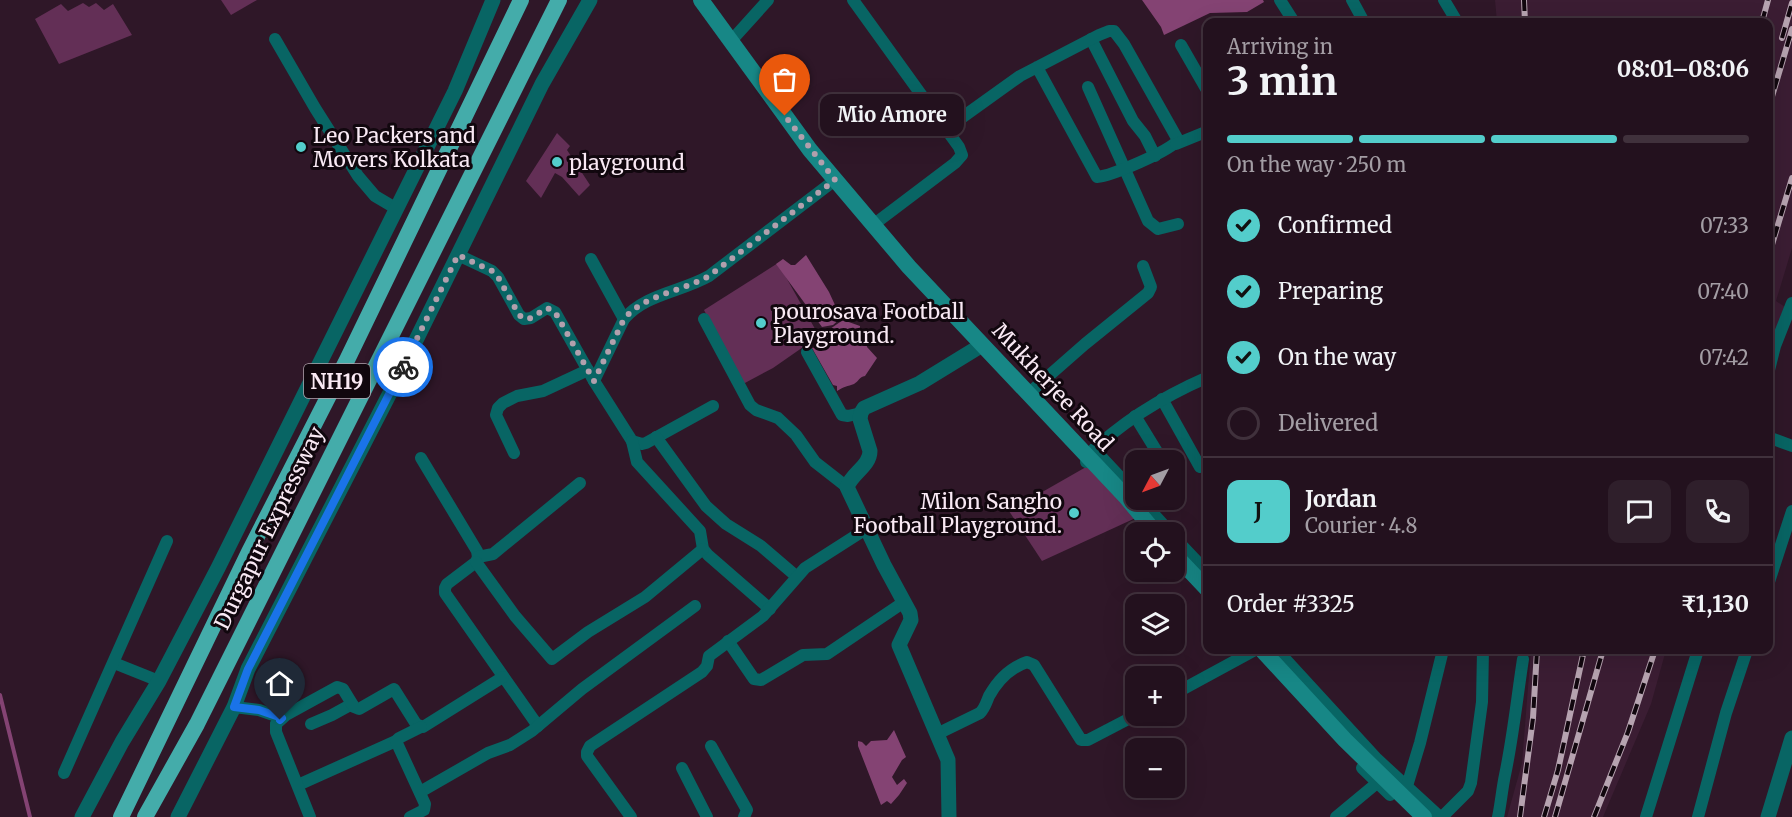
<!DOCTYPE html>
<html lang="en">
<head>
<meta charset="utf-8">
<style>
	:root { --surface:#23111e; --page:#2f1f2b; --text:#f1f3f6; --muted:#a39da4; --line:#40313c; --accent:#53cdcb }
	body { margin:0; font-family:Merriweather,serif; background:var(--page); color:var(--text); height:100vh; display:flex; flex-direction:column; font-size:22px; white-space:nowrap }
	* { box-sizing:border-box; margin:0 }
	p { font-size:20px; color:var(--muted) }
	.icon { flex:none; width:33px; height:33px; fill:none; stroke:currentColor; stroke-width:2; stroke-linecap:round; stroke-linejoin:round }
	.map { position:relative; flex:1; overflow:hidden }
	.drawer { position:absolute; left:1203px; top:18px; width:570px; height:636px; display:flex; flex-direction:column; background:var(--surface); border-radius:12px; box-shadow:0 6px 24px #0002,0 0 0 2px var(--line) }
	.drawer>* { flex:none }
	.needle { width:39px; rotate:229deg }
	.fabs { position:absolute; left:1125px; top:450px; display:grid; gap:12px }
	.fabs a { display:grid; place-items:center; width:60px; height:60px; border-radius:12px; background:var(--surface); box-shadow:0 6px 24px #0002,0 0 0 2px var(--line); font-size:30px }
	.pin { position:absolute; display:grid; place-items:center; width:51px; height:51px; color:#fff; margin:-62px -26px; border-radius:50% 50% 50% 0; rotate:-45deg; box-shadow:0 0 6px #0007 }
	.pin .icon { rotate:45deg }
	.courier { position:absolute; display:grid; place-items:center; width:60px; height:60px; margin:-30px; border:4px solid #1a73e8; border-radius:50%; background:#fff; color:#222; box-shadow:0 2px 8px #0007 }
	.bubble { position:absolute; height:42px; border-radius:12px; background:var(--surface); box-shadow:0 6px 24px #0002,0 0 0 2px var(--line); font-size:20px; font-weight:700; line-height:42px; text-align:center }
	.head em { font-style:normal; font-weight:700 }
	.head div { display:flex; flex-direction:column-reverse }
	.head { display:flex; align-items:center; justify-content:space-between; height:102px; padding:0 24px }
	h1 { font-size:39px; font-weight:700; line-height:45px }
	.bar { display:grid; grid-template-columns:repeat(4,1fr); gap:9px 6px; align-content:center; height:72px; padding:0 24px }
	.bar i { height:8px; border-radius:4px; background:var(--line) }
	.bar .active { background:var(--accent) }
	.bar p { grid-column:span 4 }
	.line { display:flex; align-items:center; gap:15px; padding:0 24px; border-top:2px solid var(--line) }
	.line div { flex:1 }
	.round { display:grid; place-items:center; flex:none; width:63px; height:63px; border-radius:12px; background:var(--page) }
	ol { padding:0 24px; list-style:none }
	li { display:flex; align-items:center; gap:18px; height:66px }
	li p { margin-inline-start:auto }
	li .icon { padding:6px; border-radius:50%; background:var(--accent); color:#111; stroke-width:4 }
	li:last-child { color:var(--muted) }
	li i { width:33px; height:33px; border:3px solid var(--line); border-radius:50% }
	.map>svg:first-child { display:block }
	.built { fill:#3b1d33 }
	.green { fill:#632f56 }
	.water { fill:#844373 }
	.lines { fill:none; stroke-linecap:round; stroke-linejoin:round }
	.stream { stroke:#844373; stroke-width:4 }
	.minor { stroke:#086564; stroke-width:12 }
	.tertiary { stroke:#086564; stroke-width:15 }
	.secondary { stroke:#178786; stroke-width:16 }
	.trunk { stroke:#44acaa; stroke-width:16 }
	.rail-casing { stroke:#b6a3b0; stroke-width:6 }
	.rail { stroke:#11070e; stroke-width:4; stroke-dasharray:11; stroke-linecap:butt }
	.done { stroke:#b2a0ad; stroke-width:6; stroke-dasharray:0 10.8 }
	.route { stroke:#1a73e8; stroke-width:8 }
	.poi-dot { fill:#53cdcb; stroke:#11070e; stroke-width:2 }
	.labels { text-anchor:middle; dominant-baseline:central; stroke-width:6; stroke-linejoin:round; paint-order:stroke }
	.shield { fill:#11070e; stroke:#b3a5af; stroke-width:1.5 }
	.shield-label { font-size:20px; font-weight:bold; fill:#f9e9f4 }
	.poi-label { font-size:21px; fill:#f9e9f4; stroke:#11070e; text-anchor:start }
	.street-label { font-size:21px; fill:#f9e9f4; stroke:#11070e }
</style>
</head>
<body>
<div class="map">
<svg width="1792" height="817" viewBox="0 0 1792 817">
	<rect width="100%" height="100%" fill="#2f1728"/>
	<g class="built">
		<path d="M1495,0H1792V248L1776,301L1785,307L1769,358L1768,22H1497Z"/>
		<path d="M1531,650H1666L1651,704L1603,817H1507L1522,763Z"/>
	</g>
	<g class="green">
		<path d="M221,0H257L231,15Z"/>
		<path d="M83,3L89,7L96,3L104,10L113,4L132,35L59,64L35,19L61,4L68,11Z"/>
		<path d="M557,133L570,146L567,150L590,185L579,196L562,177L555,173L541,198L526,181Z"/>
		<path d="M778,263L819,336L773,368L743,384L704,310Z"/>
		<path d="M1093,463L1140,516L1042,561L1009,511Z"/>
	</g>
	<g class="water">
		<path d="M1142,0H1263L1264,2L1247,12L1210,13L1164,35L1161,27Z"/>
		<path d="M806,255L829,292L841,318L833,325L822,327L776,264L783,259L791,265H795Z"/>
		<path d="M843,320L860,326V333L868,339L866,341L867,347L877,358L865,376C859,377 859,381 854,384C848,386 843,387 837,391V386L833,385L812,348L818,347L823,339L821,336L825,337L830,329Z"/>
		<path d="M894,730L906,757L902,760L892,777L897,785L904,779L907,783L899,795L891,804L887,801L881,805L858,746V741L862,742L866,746L871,741L887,740Z"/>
	</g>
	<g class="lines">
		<path class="stream" d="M0,695L30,817"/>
		<g class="minor">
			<path d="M853,0L946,129L959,147L962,155L955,163L873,225"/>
			<path d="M1280,0L1294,22"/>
			<path d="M1352,0L1364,22"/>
			<path d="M1444,0L1456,20L1454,22"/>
			<path d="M275,39L315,108L358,176L375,196L397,209"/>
			<path d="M1091,39L1133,121L1145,136L1155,156"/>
			<path d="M731,41L768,0"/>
			<path d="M1181,45L1208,92"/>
			<path d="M1088,87L1148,221L1158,229L1178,224"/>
			<path d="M946,129L1020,76L1099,35L1109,31H1114L1124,44L1178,140C1170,151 1111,176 1097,177L1037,67"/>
			<path d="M1176,144L1208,131"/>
			<path d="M458,255L492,271L498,277L519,315L524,319L531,318L547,308L555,312L594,381L632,441L642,444L646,443L713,406"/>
			<path d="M591,259L624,319"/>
			<path d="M704,319L750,405L756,410L778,418L796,435L815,462L847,487"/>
			<path d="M807,352L842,415L848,416L861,413"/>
			<path d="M1768,374L1775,346L1792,303"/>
			<path d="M594,381L624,319C645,294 681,292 709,276L835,180"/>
			<path d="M1028,394L1085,344L1148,293L1151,287L1143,266"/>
			<path d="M1162,399L1200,467"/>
			<path d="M1135,416L1162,460"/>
			<path d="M656,437L706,506L726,524L761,546L796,576"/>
			<path d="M1768,437L1792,446"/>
			<path d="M632,441L637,462L700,531L703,549L708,555L770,609"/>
			<path d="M1094,449L1136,494"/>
			<path d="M514,453L496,415L498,408L503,403L517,396L543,391L588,370"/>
			<path d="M421,458L477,551L478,557L476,562L447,584L445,588V593L538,726"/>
			<path d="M1086,462L1087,456C1122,421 1162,397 1208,377"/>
			<path d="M1174,483L1177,488"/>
			<path d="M1141,500L1170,532"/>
			<path d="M1174,537L1208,573"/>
			<path d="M478,557L493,554L580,483"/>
			<path d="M476,562L515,616L552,659L588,632L645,597L703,549"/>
			<path d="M1768,585L1792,511"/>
			<path d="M728,641L754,679L761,680L803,655L827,654L904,602"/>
			<path d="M1277,650L1377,759L1440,817"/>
			<path d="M114,663L159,681"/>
			<path d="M1174,694L1255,650"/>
			<path d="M234,707L259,710L282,718"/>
			<path d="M311,724L332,715L352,704"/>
			<path d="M937,734L980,713C985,708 986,703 989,696C998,680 1009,668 1027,662L1034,665L1081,740H1088L1136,715"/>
			<path d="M711,746L747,810L744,817"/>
			<path d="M682,768L707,817"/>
			<path d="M1362,768L1390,795"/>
			<path d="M64,773L167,541"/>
			<path d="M298,785L396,741"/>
			<path d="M1407,786L1420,743L1443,650"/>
			<path d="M420,792L488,753L510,745L532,731L582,689L695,606"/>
			<path d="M310,817L276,732V724L286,715L337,687L343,689L354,707L359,709L394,689L416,724L423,727L503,677"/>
			<path d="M410,817L424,810L425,804L396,741L399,738L421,727"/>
			<path d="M631,817L587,756V752L590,746L702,672L707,666L709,656L763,616L805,568L866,529"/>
			<path d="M1336,817L1377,783"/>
			<path d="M1442,817L1468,791L1471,783L1482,702L1483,650"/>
			<path d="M1498,817C1501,803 1502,789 1505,775C1513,737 1517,698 1523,659"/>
			<path d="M1646,817L1698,650"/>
			<path d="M1698,817L1726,713L1747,650"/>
		</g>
		<g class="tertiary">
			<path d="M82,817L122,742L159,681L218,568L455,91L493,0"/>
			<path d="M178,817L234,707L248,669L392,389L542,84L590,0"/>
			<path d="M949,817L948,760L899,645L911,620L910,613L884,565L847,487C852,473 870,466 870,451L860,419L861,413L864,408L920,383L982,345"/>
			<path d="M1768,817L1792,738"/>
		</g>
		<g class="secondary">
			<path d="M701,0L810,150L909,267L1125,496L1155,532"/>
			<path d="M1174,554L1208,590"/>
			<path d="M1262,650L1345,740L1424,817"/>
		</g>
		<g class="trunk">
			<path d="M121,817L249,552L347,360L521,0"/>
			<path d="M145,817L197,724L559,0"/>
		</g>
		<g class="rail-casing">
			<g id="rail">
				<path d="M1524,0L1525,22"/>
				<path d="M1762,22L1768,0"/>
				<path d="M1782,38L1792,3"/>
				<path d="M1768,110L1792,29"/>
				<path d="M1768,258L1792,178"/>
				<path d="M1520,817L1533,718L1537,650"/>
				<path d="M1544,817L1558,770L1584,650"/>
				<path d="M1555,817L1603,650"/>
				<path d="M1594,817L1628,732L1655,650"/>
			</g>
		</g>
		<use href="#rail" class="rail"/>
	</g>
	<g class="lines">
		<path class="done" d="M403,367L458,255L492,271L498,277L519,315L524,319L531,318L547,308L555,312L594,381L624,319C645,294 681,292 709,276L835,180L785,116"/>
		<path class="route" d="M280,720L282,718L259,710L234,707L248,669L403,367"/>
	</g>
	<g class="poi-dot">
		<circle cx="301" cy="147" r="6"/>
		<circle cx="557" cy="162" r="6"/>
		<circle cx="761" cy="323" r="6"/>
		<circle cx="1074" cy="513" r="6"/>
	</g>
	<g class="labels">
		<rect class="shield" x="304" y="364" width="66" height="34" rx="4.5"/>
		<g class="shield-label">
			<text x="337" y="381">NH19</text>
		</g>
		<g class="poi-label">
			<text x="313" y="135">Leo Packers and<tspan x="313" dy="24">Movers Kolkata</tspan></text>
			<text x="569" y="162">playground</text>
			<text x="773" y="311">pourosava Football<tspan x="773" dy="24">Playground.</tspan></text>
			<text x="1062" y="501" text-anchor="end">Milon Sangho<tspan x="1062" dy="24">Football Playground.</tspan></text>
		</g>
		<g class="street-label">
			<text transform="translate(1053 387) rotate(47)">Mukherjee Road</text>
			<text transform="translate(269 528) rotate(-64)">Durgapur Expressway</text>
		</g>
	</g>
</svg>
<div class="fabs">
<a><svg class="needle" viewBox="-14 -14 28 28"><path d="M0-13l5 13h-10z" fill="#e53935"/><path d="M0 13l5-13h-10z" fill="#a39da4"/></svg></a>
<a><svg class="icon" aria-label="locate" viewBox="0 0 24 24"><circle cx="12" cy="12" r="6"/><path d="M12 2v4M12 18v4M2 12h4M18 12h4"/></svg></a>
<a><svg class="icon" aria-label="layers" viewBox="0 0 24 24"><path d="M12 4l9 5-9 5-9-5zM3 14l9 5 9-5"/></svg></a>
<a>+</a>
<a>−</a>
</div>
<div class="pin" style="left:785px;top:116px;background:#ea580c"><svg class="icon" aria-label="bag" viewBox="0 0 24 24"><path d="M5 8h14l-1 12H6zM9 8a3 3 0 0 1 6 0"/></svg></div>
<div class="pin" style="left:280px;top:720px;background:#1f2937"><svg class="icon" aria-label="home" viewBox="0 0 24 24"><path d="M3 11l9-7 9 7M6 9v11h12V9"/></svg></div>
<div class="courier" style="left:403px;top:367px"><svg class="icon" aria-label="bike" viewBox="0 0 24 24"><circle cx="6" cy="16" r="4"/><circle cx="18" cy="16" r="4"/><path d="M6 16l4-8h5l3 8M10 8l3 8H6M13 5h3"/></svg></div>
<div class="bubble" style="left:820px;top:94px;width:144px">Mio Amore</div>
<section class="drawer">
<div class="head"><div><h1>3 min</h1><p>Arriving in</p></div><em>08:01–08:06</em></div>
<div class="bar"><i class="active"></i><i class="active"></i><i class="active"></i><i></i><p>On the way · 250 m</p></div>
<ol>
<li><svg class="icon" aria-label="check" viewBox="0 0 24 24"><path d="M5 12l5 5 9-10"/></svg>Confirmed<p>07:33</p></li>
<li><svg class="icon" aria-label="check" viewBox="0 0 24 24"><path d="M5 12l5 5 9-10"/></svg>Preparing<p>07:40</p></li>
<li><svg class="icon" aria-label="check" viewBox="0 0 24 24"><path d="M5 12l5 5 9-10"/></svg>On the way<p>07:42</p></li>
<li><i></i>Delivered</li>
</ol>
<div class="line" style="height:108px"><b class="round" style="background:var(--accent);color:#111">J</b><div><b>Jordan</b><p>Courier · 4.8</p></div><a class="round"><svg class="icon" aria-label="chat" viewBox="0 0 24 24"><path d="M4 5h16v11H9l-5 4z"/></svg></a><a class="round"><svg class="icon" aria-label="phone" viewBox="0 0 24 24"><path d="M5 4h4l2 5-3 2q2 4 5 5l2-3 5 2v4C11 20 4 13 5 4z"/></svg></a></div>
<div class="line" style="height:78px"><div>Order #3325</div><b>₹1,130</b></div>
</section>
</div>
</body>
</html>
